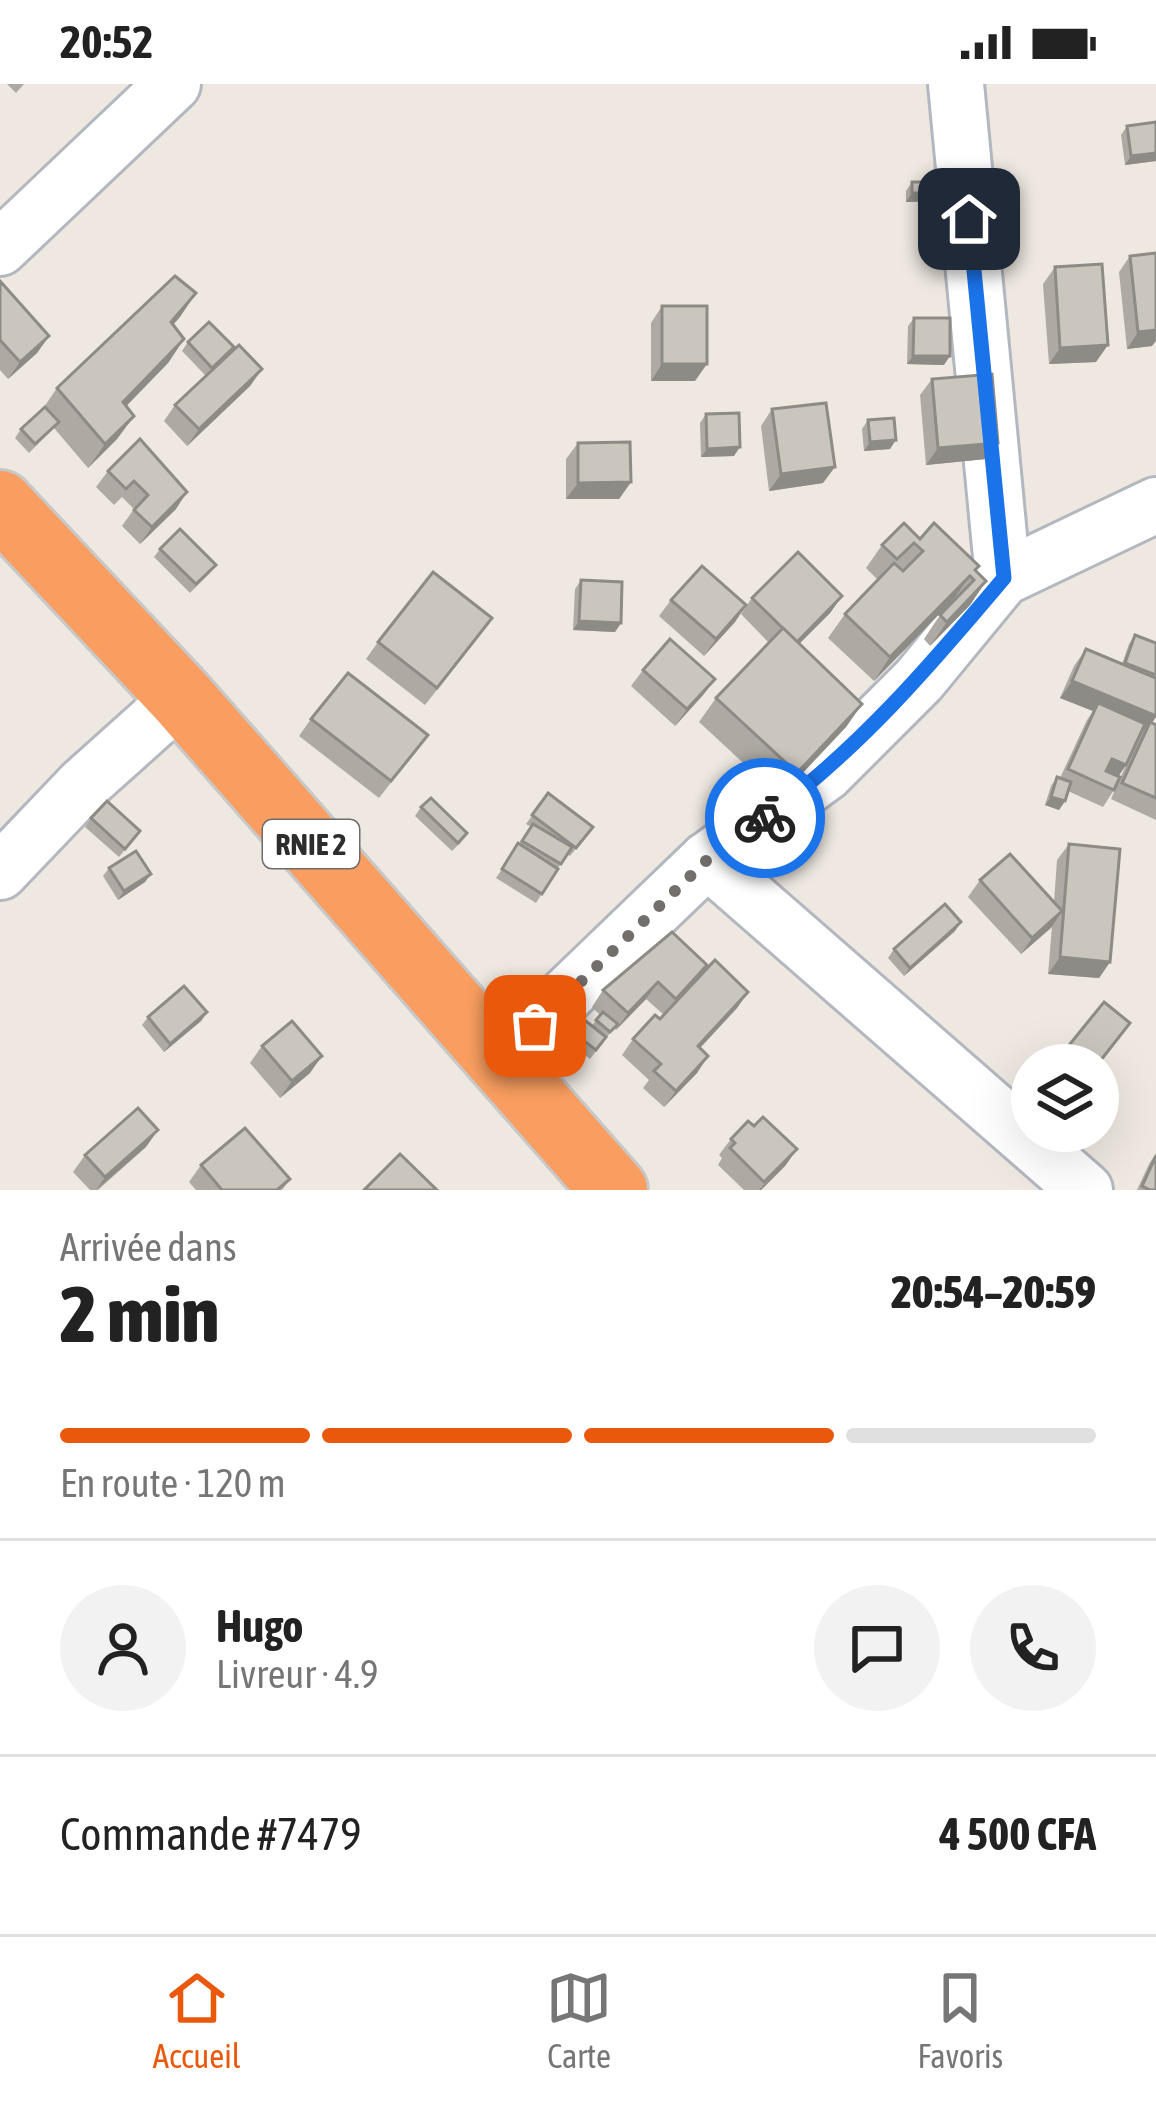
<!DOCTYPE html>
<html lang="fr">
<head>
<meta charset="utf-8">
<style>
	:root { --surface:#fff; --page:#f2f2f2; --text:#222; --muted:#767676; --line:#e0e0e0; --accent:#ea580c }
	body { margin:0; font-family:"Asap Condensed",sans-serif; background:var(--page); color:var(--text); height:100vh; display:flex; flex-direction:column; font-size:45px; white-space:nowrap }
	* { box-sizing:border-box; margin:0 }
	p { font-size:39px; color:var(--muted) }
	.icon { flex:none; width:66px; height:66px; fill:none; stroke:currentColor; stroke-width:2; stroke-linecap:round; stroke-linejoin:round }
	.map { position:relative; height:1106px; overflow:hidden }
	.sheet { display:flex; flex-direction:column; background:var(--surface); flex:1 }
	.sheet>* { flex:none }
	.buttons { position:absolute; left:1011px; top:960px; display:grid; gap:24px }
	.buttons a { display:grid; place-items:center; width:108px; height:108px; border-radius:50%; background:var(--surface); box-shadow:0 12px 48px #0002; font-size:60px }
	.pin { position:absolute; display:grid; place-items:center; width:102px; height:102px; color:#fff; margin:-51px; border-radius:24px; box-shadow:0 6px 18px #0006 }
	.courier { position:absolute; display:grid; place-items:center; width:120px; height:120px; margin:-60px; border:9px solid #1a73e8; border-radius:50%; background:#fff; color:#222; box-shadow:0 3px 15px #0007 }
	.summary em { font-style:normal; font-weight:800 }
	.summary div { display:flex; flex-direction:column-reverse }
	.summary { display:flex; align-items:center; justify-content:space-between; height:204px; padding:0 60px }
	h1 { font-size:78px; font-weight:800; line-height:90px }
	.bar { display:grid; grid-template-columns:repeat(4,1fr); gap:18px 12px; align-content:center; height:144px; padding:0 60px }
	.bar i { height:15px; border-radius:9px; background:var(--line) }
	.bar .selected { background:var(--accent) }
	.bar p { grid-column:span 4 }
	.line { display:flex; align-items:center; gap:30px; padding:0 60px; border-top:3px solid var(--line) }
	.line div { flex:1 }
	.round { display:grid; place-items:center; flex:none; width:126px; height:126px; border-radius:63px; background:var(--page) }
	.status { display:flex; justify-content:space-between; align-items:center; height:84px; padding:0 60px; background:var(--surface); direction:ltr }
	.status svg { height:33px; fill:currentColor }
	.menu { display:flex; justify-content:space-around; align-items:center; height:168px; border-top:3px solid var(--line); background:var(--surface); font-size:33px; color:var(--muted) }
	.menu a { display:grid; justify-items:center; gap:6px }
	.menu .selected { color:var(--accent) }
	.map>svg:first-child { display:block }
	.lines { fill:none; stroke-linecap:round; stroke-linejoin:round }
	.minor-casing { stroke:#b3b7c0; stroke-width:60 }
	.highway-casing { stroke:#c8c8c8; stroke-width:72 }
	.minor { stroke:#fff; stroke-width:54 }
	.highway { stroke:#f99e60; stroke-width:66 }
	.wall { fill:#aeaaa3 }
	.shaded-wall { fill:#8d8b85 }
	.building { fill:#cac6be; stroke:#8d8b85; stroke-width:3 }
	.done { stroke:#716e6c; stroke-width:12; stroke-dasharray:0 21.6 }
	.route { stroke:#1a73e8; stroke-width:15 }
	.labels { text-anchor:middle; dominant-baseline:central; stroke-width:10; stroke-linejoin:round; paint-order:stroke }
	.shield { fill:#fff; stroke:#6c6c6c; stroke-width:3 }
	.shield-label { font-size:30px; font-weight:bold; fill:#2d2d2d }
</style>
</head>
<body>
<div class="status"><b>20:52</b><svg viewBox="0 0 49 12"><path d="M0 12V9h3v3zM5 12V6h3v6zM10 12V3h3v9zM15 12V0h3v12zM26 1h20v11H26zM47 4h2v5h-2z"/></svg></div>
<div class="map">
<svg width="1156" height="1106" viewBox="0 0 1156 1106">
	<rect width="100%" height="100%" fill="#eee8e0"/>
	<g class="lines">
		<g class="minor-casing">
			<g id="minor">
				<path d="M956,0L1003,494"/>
				<path d="M0,164L173,0"/>
				<path d="M707,776L1085,1106"/>
				<path d="M0,788L84,700L181,613"/>
				<path d="M500,975L707,776L826,689L919,596L1003,494L1156,421"/>
			</g>
		</g>
		<g class="highway-casing">
			<path id="highway" d="M0,420L181,613L614,1106"/>
		</g>
		<use href="#minor" class="minor"/>
		<use href="#highway" class="highway"/>
	</g>
	<g class="wall">
		<path d="M7,0H24L16,9Z"/>
		<path d="M1156,38V77L1125,81L1121,51L1127,42Z"/>
		<path d="M912,98L930,117L906,118V107Z"/>
		<path d="M1130,172L1152,262L1127,265L1119,188Z"/>
		<path d="M1055,183L1096,278L1049,280L1043,200Z"/>
		<path d="M0,197L49,252L37,269L8,295L0,286Z"/>
		<path d="M196,209L173,241L184,255L168,279L126,322L134,332L117,355L88,384L54,344L29,369L15,354L21,345L42,326L57,304Z"/>
		<path d="M662,222L695,297H651V239Z"/>
		<path d="M914,234L944,281L907,280L908,242Z"/>
		<path d="M188,258L234,263L262,285L250,302L187,362L164,337L175,321L206,292L182,267Z"/>
		<path d="M932,295L986,375L926,381L920,311Z"/>
		<path d="M772,325L823,399L769,407L761,342Z"/>
		<path d="M706,330L734,372L701,373L700,339Z"/>
		<path d="M868,336L890,365L864,367L862,345Z"/>
		<path d="M140,355L176,425L140,460L122,442L134,425L122,413L114,421L96,403L108,387Z"/>
		<path d="M578,359L631,398L619,415H566V375Z"/>
		<path d="M920,455L976,487L986,497L970,521L930,562L924,555L940,531L954,517L953,516L874,597L828,554L845,530L878,496L866,484L882,461Z"/>
		<path d="M160,465L210,489L190,509L154,473Z"/>
		<path d="M581,496L621,539L615,548L573,546L575,505Z"/>
		<path d="M842,512L830,529L799,560L862,620L846,643L780,713L699,638L716,614L769,559L741,530L752,514Z"/>
		<path d="M671,516L746,521L735,538L704,572L659,532Z"/>
		<path d="M481,550L425,621L366,575L378,558Z"/>
		<path d="M1135,551L1152,639L1156,641V736L1111,715L1126,681L1118,693L1114,706L1103,723L1068,707L1065,717L1059,726L1045,721L1051,702L1057,693L1060,694L1087,636L1093,627L1060,614L1074,582L1086,565L1122,580L1129,560Z"/>
		<path d="M643,586L715,595L703,611L675,642L631,602Z"/>
		<path d="M311,635L428,651L379,714L299,652Z"/>
		<path d="M548,709L593,743L570,772L567,770L536,819L496,794L531,743L526,740Z"/>
		<path d="M421,723L461,758L452,767L415,732Z"/>
		<path d="M91,734L140,747L119,773L85,743Z"/>
		<path d="M1069,760L1110,878L1099,894L1048,890L1052,842L1021,870L968,813L980,796L1054,818L1057,776Z"/>
		<path d="M109,784L145,798L118,816L103,792Z"/>
		<path d="M955,847L904,892L888,874L894,865Z"/>
		<path d="M707,881L696,897L748,908L737,924L700,964L708,972L697,989L664,1023L643,1004L649,996L622,971L633,955L664,931L646,915L616,946L614,944L590,975L566,956L582,934L592,942L600,931L592,923L603,906Z"/>
		<path d="M207,928L201,937L164,968L142,941L148,933Z"/>
		<path d="M262,962L310,989L280,1014L250,979Z"/>
		<path d="M731,1055L797,1065L785,1082L761,1106H744L718,1081L722,1074L719,1071Z"/>
		<path d="M146,1063L98,1106H90L73,1088L85,1071Z"/>
		<path d="M1156,1069V1106H1137L1149,1080Z"/>
		<path d="M201,1081L290,1095L282,1106H196L189,1098Z"/>
	</g>
	<g class="shaded-wall">
		<path d="M1156,69V77L1125,81L1131,72Z"/>
		<path d="M912,109H936L930,117L906,118Z"/>
		<path d="M196,209L180,233L154,262L171,238Z"/>
		<path d="M1156,246V257L1152,262L1127,265L1138,248Z"/>
		<path d="M49,252L37,269L8,295L20,278Z"/>
		<path d="M184,255L168,279L107,342L123,318Z"/>
		<path d="M1108,261L1096,278L1049,280L1060,264Z"/>
		<path d="M913,272H950L944,281L907,280Z"/>
		<path d="M662,280H707L695,297H651Z"/>
		<path d="M262,285L250,302L187,362L199,345Z"/>
		<path d="M134,332L117,355L88,384L105,360Z"/>
		<path d="M896,356L890,365L864,367L870,358Z"/>
		<path d="M998,359L986,375L926,381L938,364Z"/>
		<path d="M740,363L734,372L701,373L707,365Z"/>
		<path d="M835,383L823,399L769,407L781,390Z"/>
		<path d="M631,398L619,415H566L578,399Z"/>
		<path d="M187,408L176,425L140,460L152,443Z"/>
		<path d="M970,492L953,516L874,597L890,573Z"/>
		<path d="M986,497L970,521L930,562L947,538Z"/>
		<path d="M842,512L830,529L785,574L797,558Z"/>
		<path d="M746,521L735,538L704,572L716,555Z"/>
		<path d="M579,537L621,539L615,548L573,546Z"/>
		<path d="M715,595L703,611L675,642L687,625Z"/>
		<path d="M1072,597L1156,632V633L1145,649L1150,638L1143,648L1095,628L1098,619L1093,627L1060,614Z"/>
		<path d="M862,620L846,643L780,713L797,689Z"/>
		<path d="M1112,675L1126,681L1115,697L1101,691Z"/>
		<path d="M1051,713L1065,717L1059,726L1045,721Z"/>
		<path d="M151,790L145,798L118,816L124,807Z"/>
		<path d="M1062,827L1051,844L1021,870L1032,854Z"/>
		<path d="M961,838L955,847L904,892L910,884Z"/>
		<path d="M1060,873L1110,878L1099,894L1048,890Z"/>
		<path d="M658,898L646,915L616,946L628,929Z"/>
		<path d="M748,908L737,924L686,979L698,962Z"/>
		<path d="M207,928L201,937L164,968L170,960Z"/>
		<path d="M322,972L310,989L280,1014L292,997Z"/>
		<path d="M708,972L697,989L664,1023L676,1007Z"/>
		<path d="M158,1046L146,1063L96,1106L105,1093Z"/>
		<path d="M797,1065L785,1082L761,1106H759Z"/>
	</g>
	<g class="building">
		<path d="M1156,38V69L1131,72L1127,42Z"/>
		<rect x="912" y="98" width="24" height="11"/>
		<path d="M1156,169V246L1138,248L1130,172Z"/>
		<path d="M1102,180L1108,261L1060,264L1055,183Z"/>
		<path d="M175,192L196,209L171,238L184,255L123,318L134,332L105,360L57,304Z"/>
		<path d="M0,197L49,252L20,278L0,256Z"/>
		<rect x="662" y="222" width="45" height="58"/>
		<path d="M914,234H950V272H913Z"/>
		<path d="M209,238L234,263L212,284L188,258Z"/>
		<path d="M239,261L262,285L199,345L175,321Z"/>
		<path d="M992,290L998,359L938,364L932,295Z"/>
		<path d="M826,319L835,383L781,390L772,325Z"/>
		<path d="M45,323L59,338L35,360L21,345Z"/>
		<path d="M739,329L740,363L707,365L706,330Z"/>
		<path d="M894,334L896,356L870,358L868,336Z"/>
		<path d="M140,355L187,408L152,443L134,426L148,411L134,397L126,405L108,387Z"/>
		<path d="M630,358L631,398L578,399V359Z"/>
		<path d="M904,439L920,455L934,439L979,482L975,486L986,497L947,538L940,531L974,496L970,492L890,573L845,530L894,479L903,487L923,467L914,459L897,475L882,461Z"/>
		<path d="M180,445L216,481L196,500L160,465Z"/>
		<path d="M798,468L842,512L797,558L752,514Z"/>
		<path d="M702,482L746,521L716,555L671,516Z"/>
		<path d="M433,488L492,534L437,604L378,558Z"/>
		<path d="M581,496L622,498L621,539L579,537Z"/>
		<path d="M783,544L862,620L797,689L716,614Z"/>
		<path d="M1135,551L1156,559V591L1125,579Z"/>
		<path d="M670,555L715,595L687,625L643,586Z"/>
		<path d="M1086,565L1156,594V632L1072,597Z"/>
		<path d="M348,589L428,651L391,697L311,635Z"/>
		<path d="M1098,619L1145,640L1126,681L1112,675L1106,687L1120,693L1114,706L1068,685Z"/>
		<path d="M1150,638L1156,641V714L1122,699Z"/>
		<path d="M1057,693L1071,698L1065,717L1051,713Z"/>
		<path d="M548,709L593,743L576,764L532,731Z"/>
		<path d="M431,714L467,749L458,759L421,723Z"/>
		<path d="M107,717L140,747L125,765L91,734Z"/>
		<path d="M533,740L572,763L561,780L522,757Z"/>
		<path d="M518,759L558,785L542,810L502,785Z"/>
		<path d="M1069,760L1120,765L1110,878L1060,873Z"/>
		<path d="M136,767L151,790L124,807L109,784Z"/>
		<path d="M1010,770L1062,827L1032,854L980,796Z"/>
		<path d="M945,820L961,838L910,884L894,865Z"/>
		<path d="M672,848L707,881L676,915L658,898L628,929L603,906Z"/>
		<path d="M715,876L748,908L698,962L708,972L676,1007L654,987L661,980L633,955L655,931L660,935Z"/>
		<path d="M184,902L207,928L170,960L148,933Z"/>
		<path d="M1104,918L1130,939L1097,981H1053Z"/>
		<path d="M603,928L618,940L610,948L596,936Z"/>
		<path d="M582,934L606,953L596,966L572,948Z"/>
		<path d="M292,937L322,972L292,997L262,962Z"/>
		<path d="M138,1024L158,1046L105,1093L85,1071Z"/>
		<path d="M763,1033L797,1065L764,1098L730,1064L735,1059L731,1055L748,1037L754,1042Z"/>
		<path d="M245,1044L290,1095L277,1106H222L201,1081Z"/>
		<path d="M400,1070L437,1106H364Z"/>
		<path d="M1156,1072V1106H1150L1142,1102Z"/>
	</g>
	<g class="lines">
		<path class="done" d="M535,942L707,776L765,734"/>
		<path class="route" d="M765,734C858,666 930,582 1004,494L969,135"/>
	</g>
	<g class="labels">
		<rect class="shield" x="263" y="736" width="96" height="48" rx="9"/>
		<g class="shield-label">
			<text x="311" y="760">RNIE 2</text>
		</g>
	</g>
</svg>
<div class="buttons">
<a><svg class="icon" aria-label="layers" viewBox="0 0 24 24"><path d="M12 4l9 5-9 5-9-5zM3 14l9 5 9-5"/></svg></a>
</div>
<div class="pin" style="left:535px;top:942px;background:#ea580c"><svg class="icon" aria-label="bag" viewBox="0 0 24 24"><path d="M5 8h14l-1 12H6zM9 8a3 3 0 0 1 6 0"/></svg></div>
<div class="pin" style="left:969px;top:135px;background:#1f2937"><svg class="icon" aria-label="home" viewBox="0 0 24 24"><path d="M3 11l9-7 9 7M6 9v11h12V9"/></svg></div>
<div class="courier" style="left:765px;top:734px"><svg class="icon" aria-label="bike" viewBox="0 0 24 24"><circle cx="6" cy="16" r="4"/><circle cx="18" cy="16" r="4"/><path d="M6 16l4-8h5l3 8M10 8l3 8H6M13 5h3"/></svg></div>
</div>
<section class="sheet">
<div class="summary"><div><h1>2 min</h1><p>Arrivée dans</p></div><em>20:54–20:59</em></div>
<div class="bar"><i class="selected"></i><i class="selected"></i><i class="selected"></i><i></i><p>En route · 120 m</p></div>
<div class="line" style="height:216px"><a class="round"><svg class="icon" aria-label="person" viewBox="0 0 24 24"><circle cx="12" cy="8" r="4"/><path d="M4 21q1-7 8-7t8 7"/></svg></a><div><b>Hugo</b><p>Livreur · 4.9</p></div><a class="round"><svg class="icon" aria-label="chat" viewBox="0 0 24 24"><path d="M4 5h16v11H9l-5 4z"/></svg></a><a class="round"><svg class="icon" aria-label="phone" viewBox="0 0 24 24"><path d="M5 4h4l2 5-3 2q2 4 5 5l2-3 5 2v4C11 20 4 13 5 4z"/></svg></a></div>
<div class="line" style="height:156px"><div>Commande #7479</div><b>4 500 CFA</b></div>
</section>
<nav class="menu">
<a class="selected"><svg class="icon" aria-label="home" viewBox="0 0 24 24"><path d="M3 11l9-7 9 7M6 9v11h12V9"/></svg>Accueil</a>
<a><svg class="icon" aria-label="map" viewBox="0 0 24 24"><path d="M3 6l6-2 6 2 6-2v14l-6 2-6-2-6 2zM9 4v14M15 6v14"/></svg>Carte</a>
<a><svg class="icon" aria-label="saved" viewBox="0 0 24 24"><path d="M7 4h10v16l-5-4-5 4z"/></svg>Favoris</a>
</nav>
</body>
</html>
